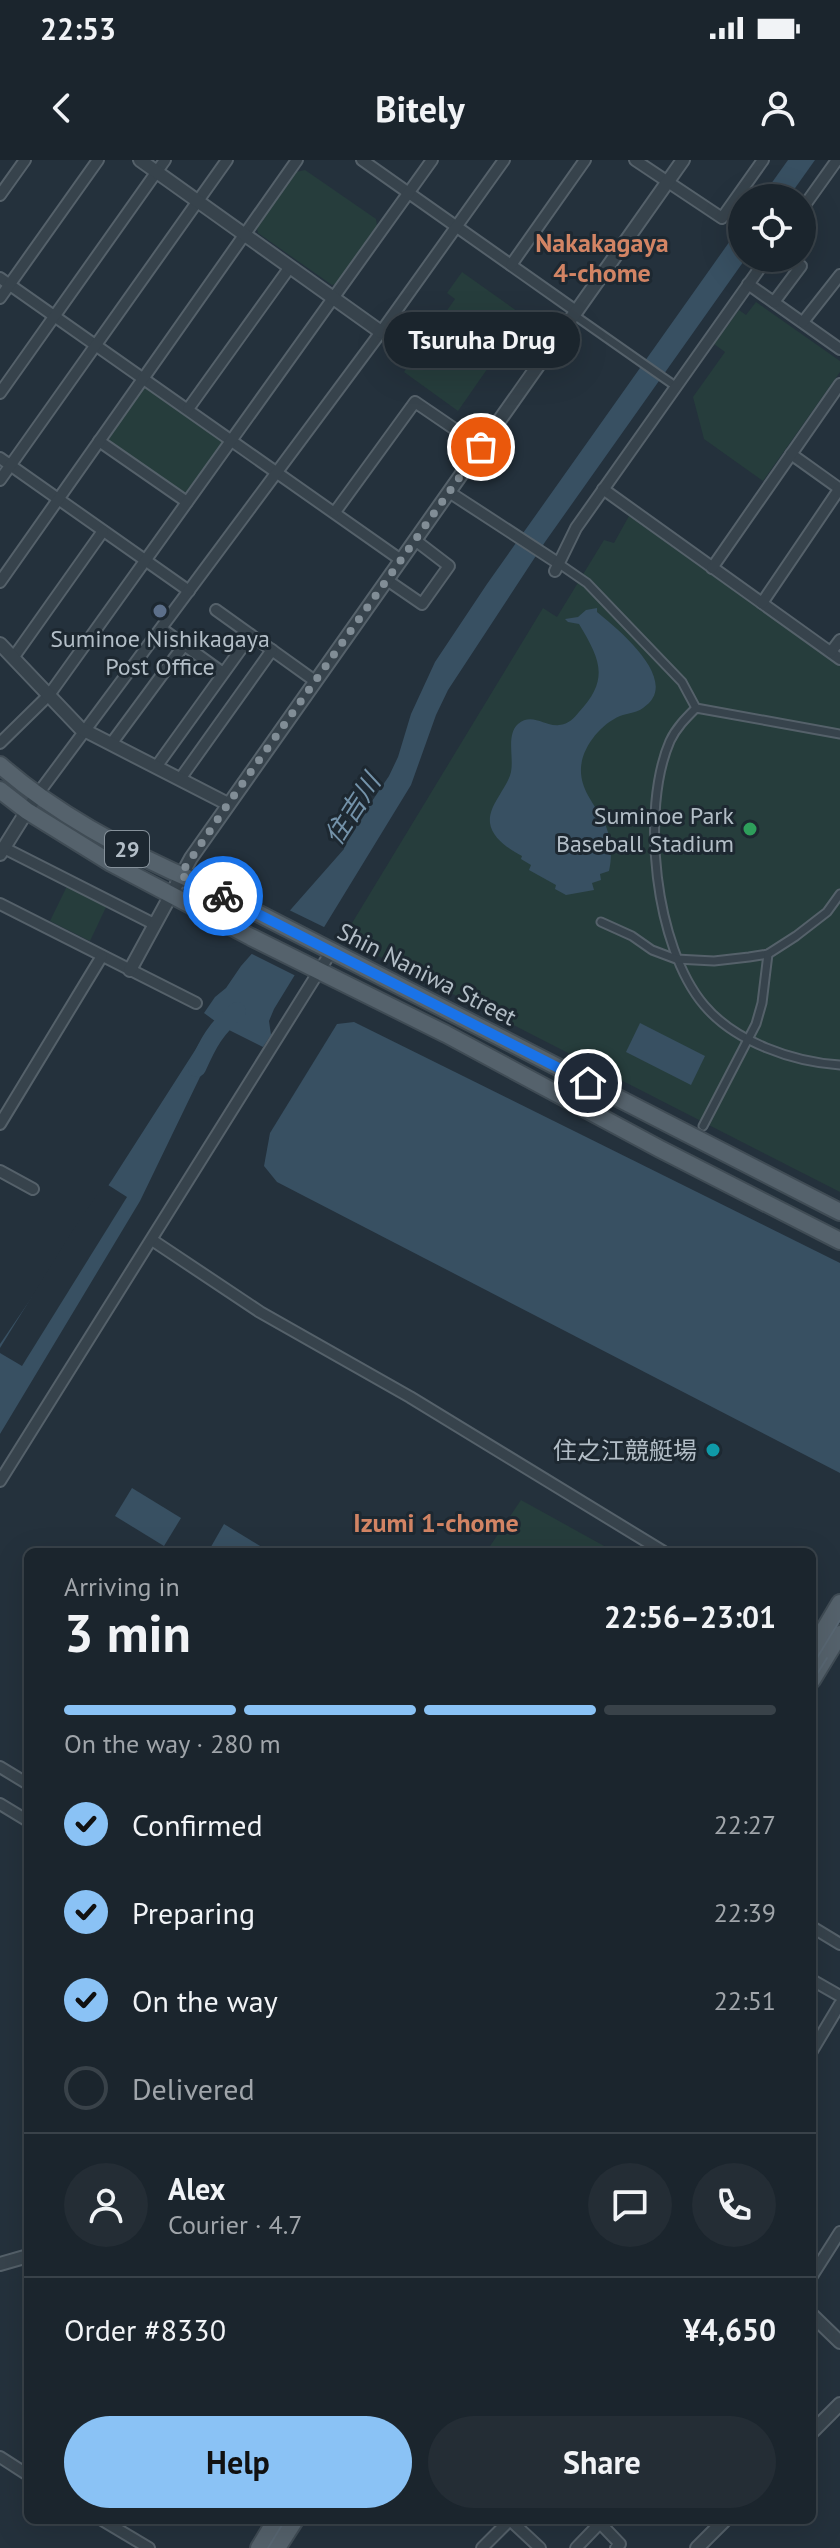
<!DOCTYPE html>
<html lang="en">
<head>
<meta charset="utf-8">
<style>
	:root { --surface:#1b252d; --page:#242d35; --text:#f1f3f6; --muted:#a0a5aa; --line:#394249; --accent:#8ac2f5 }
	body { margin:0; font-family:"PT Sans","Noto Sans JP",sans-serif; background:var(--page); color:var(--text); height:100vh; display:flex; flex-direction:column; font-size:30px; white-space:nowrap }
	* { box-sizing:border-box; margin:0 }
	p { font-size:26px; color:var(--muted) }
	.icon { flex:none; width:44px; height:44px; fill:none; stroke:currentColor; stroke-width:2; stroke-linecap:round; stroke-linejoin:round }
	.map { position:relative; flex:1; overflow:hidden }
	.side { position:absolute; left:24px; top:1388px; width:792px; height:976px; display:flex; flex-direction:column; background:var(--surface); border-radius:12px; box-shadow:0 8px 32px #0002,0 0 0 2px var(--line) }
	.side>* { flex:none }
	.tools { position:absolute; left:728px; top:24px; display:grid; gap:16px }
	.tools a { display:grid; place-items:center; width:88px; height:88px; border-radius:50%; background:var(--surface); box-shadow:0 8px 32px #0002,0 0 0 2px var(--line); font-size:40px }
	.pin { position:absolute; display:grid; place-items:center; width:68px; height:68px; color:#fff; margin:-34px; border:4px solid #fff; border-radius:50%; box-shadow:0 2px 8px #0007 }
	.courier { position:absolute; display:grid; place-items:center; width:80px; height:80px; margin:-40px; border:6px solid #1a73e8; border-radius:50%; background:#fff; color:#222; box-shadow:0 2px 10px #0007 }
	.bubble { position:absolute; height:56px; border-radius:28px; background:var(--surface); box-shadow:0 8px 32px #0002,0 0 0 2px var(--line); font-size:26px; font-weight:700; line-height:56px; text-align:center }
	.headline em { font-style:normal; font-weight:700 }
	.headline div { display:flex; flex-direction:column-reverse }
	.headline { display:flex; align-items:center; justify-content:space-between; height:136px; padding:0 40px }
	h1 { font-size:52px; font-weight:700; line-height:60px }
	.bar { display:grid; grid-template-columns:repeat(4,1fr); gap:12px 8px; align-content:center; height:96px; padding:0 40px }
	.bar i { height:10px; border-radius:6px; background:var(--line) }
	.bar .on { background:var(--accent) }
	.bar p { grid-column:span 4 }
	.line { display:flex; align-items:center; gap:20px; padding:0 40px; border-top:2px solid var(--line) }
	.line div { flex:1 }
	.round { display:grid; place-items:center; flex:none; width:84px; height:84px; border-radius:42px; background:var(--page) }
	ol { padding:0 40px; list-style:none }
	li { display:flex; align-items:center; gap:24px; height:88px }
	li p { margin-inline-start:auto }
	li .icon { padding:8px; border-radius:50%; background:var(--accent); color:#111; stroke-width:4 }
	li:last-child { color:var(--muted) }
	li i { width:44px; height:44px; border:4px solid var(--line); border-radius:50% }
	.primary-button { display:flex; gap:16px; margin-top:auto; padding:16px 40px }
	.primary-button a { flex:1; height:92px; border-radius:48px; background:var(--accent); color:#111; font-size:32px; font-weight:700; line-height:92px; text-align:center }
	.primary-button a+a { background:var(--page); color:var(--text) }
	.status { display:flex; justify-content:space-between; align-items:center; height:56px; padding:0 40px; background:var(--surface); direction:ltr }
	.status svg { height:22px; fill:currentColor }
	header { display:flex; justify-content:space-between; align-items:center; height:104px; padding:0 40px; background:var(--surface); font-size:36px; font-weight:700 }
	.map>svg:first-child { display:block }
	.green { fill:#263d3c }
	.water { fill:#385062 }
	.pier { fill:#24313c }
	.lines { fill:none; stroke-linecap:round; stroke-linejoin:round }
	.river { stroke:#385062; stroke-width:18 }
	.pedestrian-casing { stroke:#55616a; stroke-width:11 }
	.minor-casing { stroke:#55616a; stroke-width:14 }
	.tertiary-casing { stroke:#55616a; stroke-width:16 }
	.primary-casing { stroke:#404c55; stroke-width:20 }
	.pedestrian { stroke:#37434c; stroke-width:7 }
	.minor { stroke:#37434c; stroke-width:10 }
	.tertiary { stroke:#37434c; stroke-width:12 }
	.primary { stroke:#55626c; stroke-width:16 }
	.tram { stroke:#596773; stroke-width:2 }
	.done { stroke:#818d96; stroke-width:8; stroke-dasharray:0 14.4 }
	.route { stroke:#1a73e8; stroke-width:10 }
	.service-dot { fill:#5c6f8a; stroke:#1d2831; stroke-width:3 }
	.leisure-dot { fill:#2e9e5b; stroke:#1d2831; stroke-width:3 }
	.culture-dot { fill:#0f9aa8; stroke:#1d2831; stroke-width:3 }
	.labels { text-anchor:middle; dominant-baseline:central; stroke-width:6; stroke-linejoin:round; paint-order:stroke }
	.shield { fill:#1d2831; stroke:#86919a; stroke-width:2 }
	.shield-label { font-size:22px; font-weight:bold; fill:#b3bec7 }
	.poi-label { font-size:24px; fill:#b3bec7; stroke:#1d2831; text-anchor:end }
	.street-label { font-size:24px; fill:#b3bec7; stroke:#1d2831 }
	.neighbourhood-label { font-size:26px; font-weight:bold; fill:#d28464; stroke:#1d2831 }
	.water-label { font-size:26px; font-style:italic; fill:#7493aa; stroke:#1d2831 }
</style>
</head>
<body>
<div class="status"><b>22:53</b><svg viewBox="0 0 49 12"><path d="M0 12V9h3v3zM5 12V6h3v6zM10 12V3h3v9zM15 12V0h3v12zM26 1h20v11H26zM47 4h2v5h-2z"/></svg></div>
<header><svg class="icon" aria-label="back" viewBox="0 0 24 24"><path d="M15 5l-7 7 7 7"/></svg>Bitely<svg class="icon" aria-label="person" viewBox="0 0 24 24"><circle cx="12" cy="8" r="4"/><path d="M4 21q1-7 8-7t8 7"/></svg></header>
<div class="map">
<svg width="840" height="2388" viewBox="0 0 840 2388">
	<rect width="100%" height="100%" fill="#24313c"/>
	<g class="green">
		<path d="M305,10L376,59L377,66L336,124L332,125L258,73L257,68L296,12Z"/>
		<path d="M462,112L524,156L458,251L404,212L455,139L447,133Z"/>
		<path d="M756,142L840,201V212L763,321L704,279L693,237L725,192L714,184L739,150L746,155Z"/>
		<path d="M148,228L221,279L222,284L186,332L182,331L110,282L109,276L143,229Z"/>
		<path d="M629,356L840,506V1032L343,778L543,448L557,457L604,380L614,383Z"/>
		<path d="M69,722L108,743L90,781L50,761Z"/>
		<path d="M521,1340L615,1392H486Z"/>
	</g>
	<g class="water">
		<path d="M788,0H815L788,38H761Z"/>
		<path d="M742,64V98H746L545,382L448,530L436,555L411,625L274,849L269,861L271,875L263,887L223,867L204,853L215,837L226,828L241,806L344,689L345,681L389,616L398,597L411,554L435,502L487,424Z"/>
		<path d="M597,448V452C618,469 683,522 643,548C636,553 628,553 620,556C601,564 582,587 581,608C580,628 592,641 602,658C611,674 613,693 609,711L600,714L601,720L592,723L594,730L566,735L555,729L556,725L529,710L531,705L521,699L522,696C511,690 492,679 490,663C488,645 507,629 511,612C514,597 506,575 518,564C532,552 545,567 559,565C569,564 574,558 579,552C610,519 600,499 579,464L568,462L565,459L578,457L586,450Z"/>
		<path d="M354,862L840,1103V1313L277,1022L264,1006L270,973L337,864Z"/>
		<path d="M640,863L705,896L691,925L626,892Z"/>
		<path d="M201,881L214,888L140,1041L0,1274V1184L112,1020Z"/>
		<path d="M132,1328L181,1358L164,1386L115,1356Z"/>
		<path d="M224,1364L270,1392H208Z"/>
	</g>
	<g class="pier">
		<path d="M287,749L328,769L298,817L248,792Z"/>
		<path d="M105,1023L127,1037L22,1206L0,1193V1188L73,1070Z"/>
	</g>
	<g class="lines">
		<path class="river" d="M197,908C208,883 216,868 237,851"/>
		<g class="pedestrian-casing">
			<g id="pedestrian">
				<path d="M574,155L671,223"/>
				<path d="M558,403L587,423L682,522L696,548"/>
				<path d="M840,574L696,548C686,558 676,568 670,581C640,650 655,787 704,845C735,882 793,902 840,905"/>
				<path d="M601,762L632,776L652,790L676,799L714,801L749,797L768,794L796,776L827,752L840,734"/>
				<path d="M703,966L756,864L762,843L768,794"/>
			</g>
		</g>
		<g class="minor-casing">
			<g id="minor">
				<path d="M362,0L576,151"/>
				<path d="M635,0L722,58L763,0"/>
				<path d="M0,35L25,0"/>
				<path d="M802,49L837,0"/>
				<path d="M511,105L585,0"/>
				<path d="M0,118L401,400"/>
				<path d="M748,124L840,189"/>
				<path d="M0,138L98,0"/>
				<path d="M774,142L801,106"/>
				<path d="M803,162L840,115"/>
				<path d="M0,233L165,0"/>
				<path d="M188,249L290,107"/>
				<path d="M99,281L187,342"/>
				<path d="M791,294L840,329"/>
				<path d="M0,298L189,431"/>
				<path d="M0,320L227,0"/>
				<path d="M603,329L840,499"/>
				<path d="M449,332L558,403"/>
				<path d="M335,352L415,242L481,287"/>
				<path d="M712,408L840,224"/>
				<path d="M555,411L576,368L767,98"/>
				<path d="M387,420L422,444L449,406L415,380"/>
				<path d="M0,422L297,0"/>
				<path d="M762,443L840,328"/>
				<path d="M216,450L315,521"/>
				<path d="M162,469L223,513"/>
				<path d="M831,492L840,480"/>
				<path d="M13,498L103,371"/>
				<path d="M0,583L49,535L432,0"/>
				<path d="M111,584L184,485"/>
				<path d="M156,607L251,475"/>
				<path d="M180,619L272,490"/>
				<path d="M37,635L381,172L504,0"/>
				<path d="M4,688L154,764"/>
				<path d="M0,744L196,843"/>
				<path d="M0,964L102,796"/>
				<path d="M0,1011L33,1029"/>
				<path d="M152,1080L260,1152L410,1237L664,1392"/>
				<path d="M0,1321L331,792"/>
				<path d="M0,1607L28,1624"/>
				<path d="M0,1644L28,1661"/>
				<path d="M812,1767L840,1784"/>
				<path d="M812,1820L840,1836"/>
				<path d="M812,1891L840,1844"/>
				<path d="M812,2116L840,2072"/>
				<path d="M0,2297L28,2315"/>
				<path d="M102,2360L149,2388"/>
				<path d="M510,2360L540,2388"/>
				<path d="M482,2388L510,2360"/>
				<path d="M576,2388L600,2363L620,2384L616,2388"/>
			</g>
		</g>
		<g class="tertiary-casing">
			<g id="tertiary">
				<path d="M140,0L381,172"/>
				<path d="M0,484L80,568L228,644"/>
				<path d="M0,694L37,635"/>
				<path d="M130,810L191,698L683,0"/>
				<path d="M0,2104L28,2096"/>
				<path d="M812,2155L840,2182"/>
				<path d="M812,2272L840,2244"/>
				<path d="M697,2388L725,2360"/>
			</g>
		</g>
		<g class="primary-casing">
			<g id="primary">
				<path d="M0,605C58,656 131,694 201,724L840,1052"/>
				<path d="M0,630L27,651L111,703L251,777L446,874L660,989L840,1081"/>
				<path d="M812,1490L840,1443"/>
				<path d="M812,1520L840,1474"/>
				<path d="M259,2388L276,2360"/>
				<path d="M277,2388L295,2360"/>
			</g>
		</g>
		<use href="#pedestrian" class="pedestrian"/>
		<use href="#minor" class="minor"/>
		<use href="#tertiary" class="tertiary"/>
		<use href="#primary" class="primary"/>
		<g class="tram">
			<path d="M812,1506L840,1460"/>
			<path d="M812,1522L827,1498"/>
			<path d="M268,2388L285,2360"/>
		</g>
	</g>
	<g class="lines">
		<path class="done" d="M223,736L180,715L228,644L481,287"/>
		<path class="route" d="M223,736L588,923"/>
	</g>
	<circle class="service-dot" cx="160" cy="451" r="8"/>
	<circle class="leisure-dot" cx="750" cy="669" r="8"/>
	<circle class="culture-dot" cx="713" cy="1290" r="8"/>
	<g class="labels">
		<rect class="shield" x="105" y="671" width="44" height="36" rx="6"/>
		<g class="shield-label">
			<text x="127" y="689">29</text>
		</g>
		<g class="poi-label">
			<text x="160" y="478" text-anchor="middle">Suminoe Nishikagaya<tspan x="160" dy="28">Post Office</tspan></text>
			<text x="734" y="655">Suminoe Park<tspan x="734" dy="28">Baseball Stadium</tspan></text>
			<text x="697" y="1290">住之江競艇場</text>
		</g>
		<g class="street-label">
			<text transform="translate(427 814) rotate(27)">Shin Naniwa Street</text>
		</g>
		<g class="neighbourhood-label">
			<text x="602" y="82">Nakakagaya<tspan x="602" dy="30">4-chome</tspan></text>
			<text x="436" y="1362">Izumi 1-chome</text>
		</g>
		<g class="water-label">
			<text transform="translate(352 649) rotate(-57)">住吉川</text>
		</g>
	</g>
</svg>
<div class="tools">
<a><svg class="icon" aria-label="locate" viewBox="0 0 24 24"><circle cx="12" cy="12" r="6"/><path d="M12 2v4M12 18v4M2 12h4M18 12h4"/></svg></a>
</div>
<div class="pin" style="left:481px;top:287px;background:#ea580c"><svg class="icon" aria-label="bag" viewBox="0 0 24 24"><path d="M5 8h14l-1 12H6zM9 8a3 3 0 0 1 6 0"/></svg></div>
<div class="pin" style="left:588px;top:923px;background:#1f2937"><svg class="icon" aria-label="home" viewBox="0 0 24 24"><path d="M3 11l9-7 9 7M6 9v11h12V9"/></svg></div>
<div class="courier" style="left:223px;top:736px"><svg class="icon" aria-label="bike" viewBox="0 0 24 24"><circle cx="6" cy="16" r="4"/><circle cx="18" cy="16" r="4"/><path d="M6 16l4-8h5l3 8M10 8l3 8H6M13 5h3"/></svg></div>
<div class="bubble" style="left:384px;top:152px;width:196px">Tsuruha Drug</div>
<section class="side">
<div class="headline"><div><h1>3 min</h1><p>Arriving in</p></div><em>22:56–23:01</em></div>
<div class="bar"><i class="on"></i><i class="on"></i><i class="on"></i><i></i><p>On the way · 280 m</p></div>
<ol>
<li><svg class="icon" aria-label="check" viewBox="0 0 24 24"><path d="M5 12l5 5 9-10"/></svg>Confirmed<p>22:27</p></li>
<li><svg class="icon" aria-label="check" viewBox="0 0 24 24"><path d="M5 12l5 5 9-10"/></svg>Preparing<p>22:39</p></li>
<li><svg class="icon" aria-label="check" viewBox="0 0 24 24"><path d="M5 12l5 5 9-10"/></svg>On the way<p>22:51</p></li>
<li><i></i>Delivered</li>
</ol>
<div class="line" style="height:144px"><a class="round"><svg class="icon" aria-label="person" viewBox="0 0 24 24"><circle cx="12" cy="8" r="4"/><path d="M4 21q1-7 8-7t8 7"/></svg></a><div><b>Alex</b><p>Courier · 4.7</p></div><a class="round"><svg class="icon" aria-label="chat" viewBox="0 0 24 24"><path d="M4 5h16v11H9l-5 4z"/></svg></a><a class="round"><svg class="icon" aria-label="phone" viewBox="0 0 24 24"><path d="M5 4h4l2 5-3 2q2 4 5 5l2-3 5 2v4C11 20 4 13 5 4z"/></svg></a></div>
<div class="line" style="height:104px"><div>Order #8330</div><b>¥4,650</b></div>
<div class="primary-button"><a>Help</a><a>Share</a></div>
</section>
</div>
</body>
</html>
